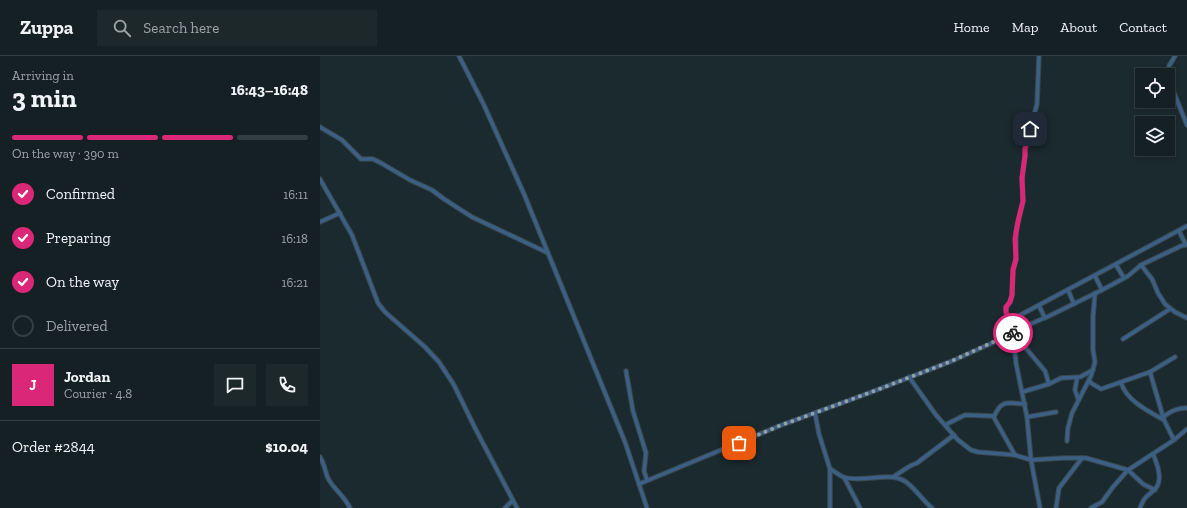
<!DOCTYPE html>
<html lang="en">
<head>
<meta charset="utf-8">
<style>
	:root { --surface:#142023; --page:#1d282b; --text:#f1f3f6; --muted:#9da3a6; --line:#333e41; --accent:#db2777 }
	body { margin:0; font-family:"Zilla Slab",serif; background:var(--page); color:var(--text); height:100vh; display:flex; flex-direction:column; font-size:15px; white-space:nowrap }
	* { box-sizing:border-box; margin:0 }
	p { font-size:13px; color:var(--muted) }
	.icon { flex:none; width:22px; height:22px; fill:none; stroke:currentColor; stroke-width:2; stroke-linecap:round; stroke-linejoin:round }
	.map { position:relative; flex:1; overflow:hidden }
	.side { display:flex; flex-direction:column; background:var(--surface); width:320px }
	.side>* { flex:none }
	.controls { position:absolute; left:815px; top:12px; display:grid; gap:8px }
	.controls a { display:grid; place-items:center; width:40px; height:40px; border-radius:0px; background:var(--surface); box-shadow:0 2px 6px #0003,0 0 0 1px var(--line); font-size:20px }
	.pin { position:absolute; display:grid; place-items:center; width:34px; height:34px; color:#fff; margin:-17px; border-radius:8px; box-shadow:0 2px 6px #0006 }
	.courier { position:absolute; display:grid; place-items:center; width:40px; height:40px; margin:-20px; border:3px solid #db2777; border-radius:50%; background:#fff; color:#222; box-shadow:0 1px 5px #0007 }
	.head em { font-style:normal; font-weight:800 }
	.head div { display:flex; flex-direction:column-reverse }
	.head { display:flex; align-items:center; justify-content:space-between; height:68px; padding:0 12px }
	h1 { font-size:26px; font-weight:800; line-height:30px }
	.bar { display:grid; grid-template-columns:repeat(4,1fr); gap:6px 4px; align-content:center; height:48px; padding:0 12px }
	.bar i { height:5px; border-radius:3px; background:var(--line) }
	.bar .on { background:var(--accent) }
	.bar p { grid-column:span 4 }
	.line { display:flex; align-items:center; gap:10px; padding:0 12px; border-top:1px solid var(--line) }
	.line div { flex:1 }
	.round { display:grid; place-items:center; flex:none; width:42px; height:42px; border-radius:0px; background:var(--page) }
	ol { padding:0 12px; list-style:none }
	li { display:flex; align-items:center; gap:12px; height:44px }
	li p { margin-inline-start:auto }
	li .icon { padding:4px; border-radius:50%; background:var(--accent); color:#fff; stroke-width:4 }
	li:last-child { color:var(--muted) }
	li i { width:22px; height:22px; border:2px solid var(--line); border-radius:50% }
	header { display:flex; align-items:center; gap:24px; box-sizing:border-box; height:56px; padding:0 20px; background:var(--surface); border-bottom:1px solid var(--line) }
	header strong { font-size:19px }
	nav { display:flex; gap:22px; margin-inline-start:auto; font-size:14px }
	.search { width:280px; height:36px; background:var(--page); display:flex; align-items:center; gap:10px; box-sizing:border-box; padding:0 14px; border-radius:0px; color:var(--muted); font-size:15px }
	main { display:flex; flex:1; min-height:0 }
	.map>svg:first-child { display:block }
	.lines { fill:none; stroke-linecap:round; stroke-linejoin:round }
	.minor-casing { stroke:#39474c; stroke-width:5.5 }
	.minor { stroke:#3c5f85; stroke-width:3.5 }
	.done { stroke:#94a0a3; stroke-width:4; stroke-dasharray:0 7.2 }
	.route { stroke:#db2777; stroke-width:5 }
</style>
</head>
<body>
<header>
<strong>Zuppa</strong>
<div class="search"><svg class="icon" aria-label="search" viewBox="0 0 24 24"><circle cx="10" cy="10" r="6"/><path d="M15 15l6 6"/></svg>Search here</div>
<nav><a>Home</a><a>Map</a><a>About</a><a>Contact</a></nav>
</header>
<main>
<section class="side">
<div class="head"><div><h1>3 min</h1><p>Arriving in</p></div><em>16:43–16:48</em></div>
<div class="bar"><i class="on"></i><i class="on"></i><i class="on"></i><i></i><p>On the way · 390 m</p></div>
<ol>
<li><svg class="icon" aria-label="check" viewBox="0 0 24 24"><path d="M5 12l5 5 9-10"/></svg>Confirmed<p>16:11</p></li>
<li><svg class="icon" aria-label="check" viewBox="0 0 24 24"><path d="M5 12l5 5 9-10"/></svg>Preparing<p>16:18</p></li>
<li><svg class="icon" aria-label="check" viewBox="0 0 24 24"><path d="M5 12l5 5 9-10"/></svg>On the way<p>16:21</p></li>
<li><i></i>Delivered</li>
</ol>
<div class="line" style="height:72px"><b class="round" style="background:var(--accent);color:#fff">J</b><div><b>Jordan</b><p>Courier · 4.8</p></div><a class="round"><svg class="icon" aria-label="chat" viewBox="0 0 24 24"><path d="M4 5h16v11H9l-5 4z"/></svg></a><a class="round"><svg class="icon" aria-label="phone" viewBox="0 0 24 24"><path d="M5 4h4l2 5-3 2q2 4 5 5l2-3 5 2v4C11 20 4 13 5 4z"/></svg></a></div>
<div class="line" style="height:52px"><div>Order #2844</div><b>$10.04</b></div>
</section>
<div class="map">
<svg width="867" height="452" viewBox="0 0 867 452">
	<rect width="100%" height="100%" fill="#1b2a2f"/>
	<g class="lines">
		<g class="minor-casing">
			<g id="minor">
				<path d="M139,0L163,47L204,138L305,386L327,452"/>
				<path d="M719,0L717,48L705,93V100L702,122L703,145L696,176V203L693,214L692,239L690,246L686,251V256L693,277L696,307L707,361L711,404L720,452"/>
				<path d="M848,19L849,10L855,0"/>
				<path d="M848,22L867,69"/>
				<path d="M0,71L22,84L41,103H53L61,107L90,124L112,134L124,143L152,161L228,197"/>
				<path d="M0,123L32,179L58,247L65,256L105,291L119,306L134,329L155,372L197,452"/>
				<path d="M0,166L20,157"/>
				<path d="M859,175L866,189"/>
				<path d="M796,209L804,222"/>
				<path d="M821,209L832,223L838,237L845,248L855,256L867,262"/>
				<path d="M775,220L782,234"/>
				<path d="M748,234L754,248"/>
				<path d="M719,250L725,262"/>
				<path d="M697,261L701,272"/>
				<path d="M689,265L867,170"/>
				<path d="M694,278L725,315L729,328"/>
				<path d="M803,283L850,253"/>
				<path d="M306,315L313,355L326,397L324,415L327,424"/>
				<path d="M830,316L844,364L854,384"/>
				<path d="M589,321L616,359L638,384L651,394L658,396L695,399L711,404L743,402H766L808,414L823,428L835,434"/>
				<path d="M757,322L755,334L758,343"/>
				<path d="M769,324L771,327L781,333L830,316L855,301"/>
				<path d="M801,327C807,345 828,355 844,364"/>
				<path d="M702,336L729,328L741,322L760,321L773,314"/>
				<path d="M495,357L499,378L510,413V452"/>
				<path d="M674,361C681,343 688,347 705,348"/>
				<path d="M707,361L736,356"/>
				<path d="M843,361C851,355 857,352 867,352"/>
				<path d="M625,369L645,359L673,360L695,399"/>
				<path d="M747,385L748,372L752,357L771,320L775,306L773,294V261L775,237"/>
				<path d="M0,401C5,408 5,417 9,424C15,434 25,441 30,452"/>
				<path d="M510,413C514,415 519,419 523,421C541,427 566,416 583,424C594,430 602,444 612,452"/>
				<path d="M524,421L540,452"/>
				<path d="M573,421L590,410L597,407L634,379"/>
				<path d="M319,428L459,370L549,337L632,305L690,279L701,272L729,260L782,234L808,220L821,209L861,190L867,188"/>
				<path d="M185,452L192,445"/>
				<path d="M736,452L739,432L762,402"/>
				<path d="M771,452L782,446L793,431L808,414L854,384L867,373"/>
				<path d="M820,452C825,439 827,441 835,433C844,424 837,407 833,398"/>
			</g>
		</g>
		<use href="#minor" class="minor"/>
	</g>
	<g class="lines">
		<path class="done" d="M419,387L459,370L549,337L632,305L693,277"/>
		<path class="route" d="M693,277L686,256V251L690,246L692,239L693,214L696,203L695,183L698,165L703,145L702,122L705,100V93L710,73"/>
	</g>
</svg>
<div class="controls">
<a><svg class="icon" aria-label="locate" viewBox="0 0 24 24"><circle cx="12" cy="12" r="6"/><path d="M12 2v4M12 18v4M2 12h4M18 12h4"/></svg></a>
<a><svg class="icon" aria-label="layers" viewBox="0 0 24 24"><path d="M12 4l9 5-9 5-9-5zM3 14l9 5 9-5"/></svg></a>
</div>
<div class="pin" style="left:419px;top:387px;background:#ea580c"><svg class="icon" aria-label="bag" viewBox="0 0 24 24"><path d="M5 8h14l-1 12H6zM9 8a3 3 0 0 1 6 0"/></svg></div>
<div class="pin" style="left:710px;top:73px;background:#1f2937"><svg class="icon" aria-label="home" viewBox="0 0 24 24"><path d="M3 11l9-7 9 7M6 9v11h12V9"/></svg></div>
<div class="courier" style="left:693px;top:277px"><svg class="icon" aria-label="bike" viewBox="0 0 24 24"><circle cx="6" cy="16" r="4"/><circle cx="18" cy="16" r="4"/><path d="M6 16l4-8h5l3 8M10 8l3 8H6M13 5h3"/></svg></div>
</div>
</main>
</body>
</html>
